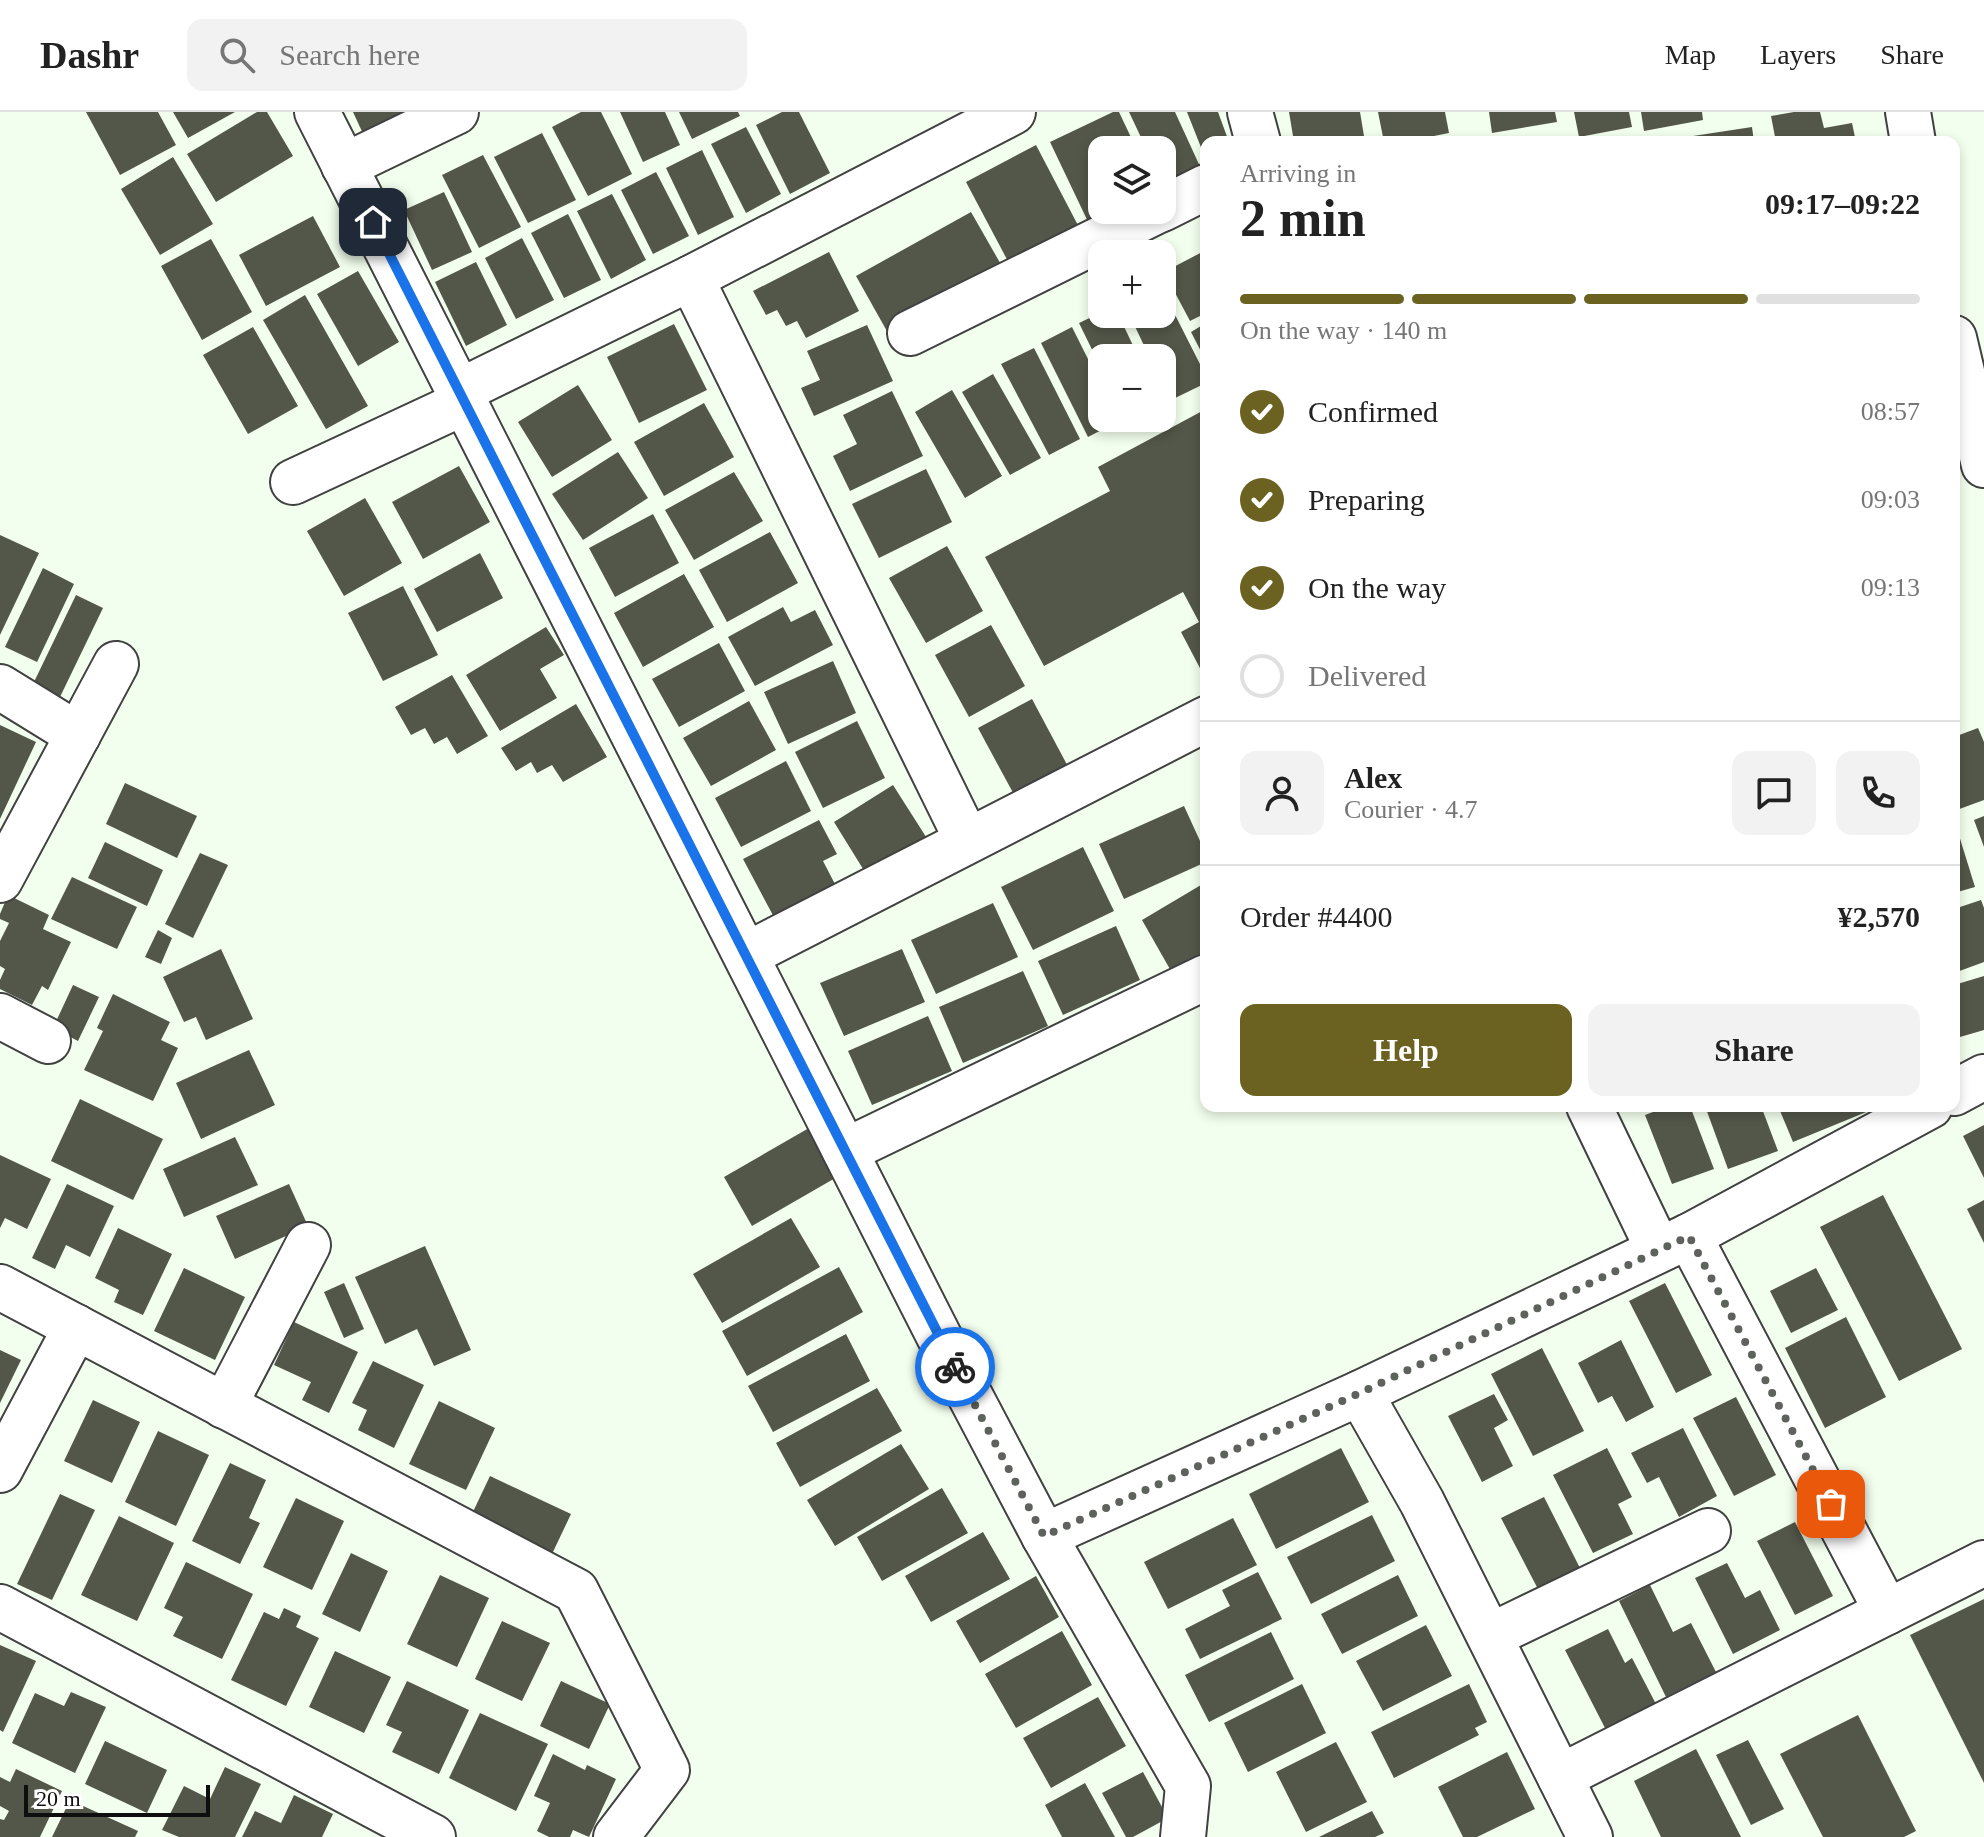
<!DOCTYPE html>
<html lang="en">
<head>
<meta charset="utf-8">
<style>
	:root { --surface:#fff; --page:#f2f2f2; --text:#222; --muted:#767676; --line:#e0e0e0; --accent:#6b6120 }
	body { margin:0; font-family:"Times New Roman",serif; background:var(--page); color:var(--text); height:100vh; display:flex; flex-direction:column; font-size:30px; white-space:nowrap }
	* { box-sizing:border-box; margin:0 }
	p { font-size:26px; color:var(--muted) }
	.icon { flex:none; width:44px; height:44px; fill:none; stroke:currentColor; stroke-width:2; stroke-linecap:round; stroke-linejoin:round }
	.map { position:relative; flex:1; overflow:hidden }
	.drawer { position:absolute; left:1200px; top:24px; width:760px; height:976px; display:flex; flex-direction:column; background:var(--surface); border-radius:16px; box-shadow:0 4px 12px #0003 }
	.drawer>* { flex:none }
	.buttons { position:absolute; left:1088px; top:24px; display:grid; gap:16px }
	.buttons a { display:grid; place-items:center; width:88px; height:88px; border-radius:16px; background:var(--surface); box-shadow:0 4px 12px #0003; font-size:40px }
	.scale { position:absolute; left:24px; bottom:20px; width:186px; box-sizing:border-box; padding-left:8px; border:4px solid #0e0e0e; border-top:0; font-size:22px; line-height:28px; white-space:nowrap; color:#0e0e0e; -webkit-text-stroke:6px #fff; paint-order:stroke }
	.pin { position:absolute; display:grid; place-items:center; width:68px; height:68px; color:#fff; margin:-34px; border-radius:16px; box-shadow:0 4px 12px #0006 }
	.courier { position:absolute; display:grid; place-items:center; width:80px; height:80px; margin:-40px; border:6px solid #1a73e8; border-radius:50%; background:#fff; color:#222; box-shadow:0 2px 10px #0007 }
	.summary em { font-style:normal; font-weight:700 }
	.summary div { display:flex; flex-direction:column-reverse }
	.summary { display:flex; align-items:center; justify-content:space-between; height:136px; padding:0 40px }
	h1 { font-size:52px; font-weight:700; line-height:60px }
	.bar { display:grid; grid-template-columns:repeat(4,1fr); gap:12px 8px; align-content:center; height:96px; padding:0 40px }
	.bar i { height:10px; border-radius:6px; background:var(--line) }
	.bar .on { background:var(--accent) }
	.bar p { grid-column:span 4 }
	.line { display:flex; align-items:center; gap:20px; padding:0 40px; border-top:2px solid var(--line) }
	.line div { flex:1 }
	.round { display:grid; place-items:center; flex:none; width:84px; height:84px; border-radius:16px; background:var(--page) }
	ol { padding:0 40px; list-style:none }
	li { display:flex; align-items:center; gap:24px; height:88px }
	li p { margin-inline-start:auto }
	li .icon { padding:8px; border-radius:50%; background:var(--accent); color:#fff; stroke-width:4 }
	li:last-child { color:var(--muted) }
	li i { width:44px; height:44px; border:4px solid var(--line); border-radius:50% }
	.primary-button { display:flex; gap:16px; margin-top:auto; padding:16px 40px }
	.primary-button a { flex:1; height:92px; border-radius:16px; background:var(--accent); color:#fff; font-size:32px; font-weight:700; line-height:92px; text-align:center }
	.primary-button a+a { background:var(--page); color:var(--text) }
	header { display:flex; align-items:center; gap:48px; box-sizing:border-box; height:112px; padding:0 40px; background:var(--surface); border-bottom:2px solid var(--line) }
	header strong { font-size:38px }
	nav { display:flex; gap:44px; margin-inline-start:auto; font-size:28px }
	.search { width:560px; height:72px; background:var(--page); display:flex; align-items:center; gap:20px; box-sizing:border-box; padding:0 28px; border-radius:16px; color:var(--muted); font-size:30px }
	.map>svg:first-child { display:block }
	.building { fill:#535749 }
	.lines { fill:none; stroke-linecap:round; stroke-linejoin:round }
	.minor-casing { stroke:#414141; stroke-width:48 }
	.minor { stroke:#fff; stroke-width:44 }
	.done { stroke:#5e625c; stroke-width:8; stroke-dasharray:0 14.4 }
	.route { stroke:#1a73e8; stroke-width:10 }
</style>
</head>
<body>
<header>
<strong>Dashr</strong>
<div class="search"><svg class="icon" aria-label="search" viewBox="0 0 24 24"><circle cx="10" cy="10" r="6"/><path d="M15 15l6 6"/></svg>Search here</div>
<nav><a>Map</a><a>Layers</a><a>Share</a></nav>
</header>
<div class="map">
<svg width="1984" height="1725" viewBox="0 0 1984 1725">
	<rect width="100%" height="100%" fill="#f3ffee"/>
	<g class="building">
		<path d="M86,0H158L176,33L120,63Z"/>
		<path d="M173,0H235L188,26Z"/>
		<path d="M257,0H267L293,44L216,90L187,42Z"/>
		<path d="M353,0H403L406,7L365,26Z"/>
		<path d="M581,0H601L632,62L588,84L552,15Z"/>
		<path d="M620,0H665L680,33L643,50Z"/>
		<path d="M679,0H738L740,4L692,27Z"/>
		<path d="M782,0H799L830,61L790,82L756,13Z"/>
		<path d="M1113,0H1119L1137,38H1102V98H1130L1091,116L1050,30Z"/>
		<path d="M1129,0H1175L1203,61L1166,78L1162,70V38H1147Z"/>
		<path d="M1187,0H1218L1229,30H1206V48Z"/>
		<path d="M1289,0H1360L1365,30H1294Z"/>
		<path d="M1378,0H1445L1449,21L1404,30H1384Z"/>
		<path d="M1489,0H1555L1557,10L1492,21Z"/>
		<path d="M1574,0H1629L1632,15L1579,25Z"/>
		<path d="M1641,0H1702L1703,8L1644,19Z"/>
		<path d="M1794,0H1820L1824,16L1852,11L1856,30H1776L1771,4Z"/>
		<path d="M746,15L781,82L746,101L711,32Z"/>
		<path d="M1752,15L1754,30H1681L1680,26Z"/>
		<path d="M542,21L576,88L528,111L494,45Z"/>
		<path d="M1036,33L1081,119L1011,155L966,70Z"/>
		<path d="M702,38L734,105L698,123L666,56Z"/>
		<path d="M483,43L521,115L479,136L442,63Z"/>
		<path d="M173,45L213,112L160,143L121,77Z"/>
		<path d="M656,60L689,124L653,142L621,78Z"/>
		<path d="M444,80L472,140L432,158L404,98Z"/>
		<path d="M612,82L646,148L611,167L577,99Z"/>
		<path d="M971,100L1003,156L888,221L856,164Z"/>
		<path d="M568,102L601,168L564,186L531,121Z"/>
		<path d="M313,104L340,155L266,194L239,143Z"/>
		<path d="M522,126L554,188L516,207L485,146Z"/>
		<path d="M211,127L252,200L202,228L161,154Z"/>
		<path d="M1206,138V201L1190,209L1164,160Z"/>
		<path d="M829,140L859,199L806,226L797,209L786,214L777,198L766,203L753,179Z"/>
		<path d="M476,150L507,213L466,234L435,170Z"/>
		<path d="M358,159L399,230L358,254L317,182Z"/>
		<path d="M1162,177L1206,264V271L1171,288L1162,270V246H1150L1129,202H1162Z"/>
		<path d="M305,183L368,294L326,317L263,208Z"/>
		<path d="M1102,200V202H1118L1139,246H1102V258L1079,211Z"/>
		<path d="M1206,211V249L1191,220Z"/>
		<path d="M674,212L707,278L639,311L607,245Z"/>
		<path d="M867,213L893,269L814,304L801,276L820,268L807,239Z"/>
		<path d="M253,215L298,294L248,322L203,243Z"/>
		<path d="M1072,215L1102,275V306H1118L1119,309L1088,325L1041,231Z"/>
		<path d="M1034,236L1080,327L1049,343L1001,252Z"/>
		<path d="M993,262L1041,346L1010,363L962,280Z"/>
		<path d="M578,273L612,328L552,365L518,310Z"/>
		<path d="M952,278L1002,364L965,386L915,300Z"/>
		<path d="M892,279L923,344L850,379L833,344L857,332L843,303Z"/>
		<path d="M704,291L734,345L664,384L634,330Z"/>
		<path d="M1206,297V558L1202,560L1181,520L1199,510L1183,480L1044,554L985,445L1110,379L1098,355Z"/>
		<path d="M618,340L648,386L583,428L552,382Z"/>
		<path d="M459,354L490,410L423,447L392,390Z"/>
		<path d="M926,357L952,410L879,446L852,392Z"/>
		<path d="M734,360L763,409L694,448L665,398Z"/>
		<path d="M365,386L402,451L344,484L307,419Z"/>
		<path d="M653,402L679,451L615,485L589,436Z"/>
		<path d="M770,420L798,471L727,510L699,458Z"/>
		<path d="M0,423L39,441L0,523Z"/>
		<path d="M947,434L983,499L926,531L889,466Z"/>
		<path d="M480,441L503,486L437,520L414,477Z"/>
		<path d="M43,456L74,472L37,550L5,535Z"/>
		<path d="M684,462L714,515L643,555L614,501Z"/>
		<path d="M403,474L438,543L383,569L348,501Z"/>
		<path d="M76,483L103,496L60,585L33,572Z"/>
		<path d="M783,495L791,510L815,498L833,533L755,574L728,525Z"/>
		<path d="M991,513L1025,574L969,605L935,543Z"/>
		<path d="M546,515L564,543L540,557L557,586L500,619L466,563Z"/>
		<path d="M719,531L745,579L679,615L652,567Z"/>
		<path d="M833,549L856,601L788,632L764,580Z"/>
		<path d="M452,563L488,624L457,642L447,625L434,632L425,616L411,623L395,595Z"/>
		<path d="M1032,587L1072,662L1018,690L978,616Z"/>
		<path d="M749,589L776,638L711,674L683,626Z"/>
		<path d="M576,592L607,645L563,670L552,653L537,661L531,650L516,659L501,636Z"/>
		<path d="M857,609L885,666L823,696L795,640Z"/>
		<path d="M0,613L36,630L0,707Z"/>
		<path d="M1978,616L1984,630V688L1954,699V625Z"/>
		<path d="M786,649L811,699L741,735L715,686Z"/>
		<path d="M125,671L197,704L177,746L106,712Z"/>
		<path d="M893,673L928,728L868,765L834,710Z"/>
		<path d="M1184,694L1206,742V750L1124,787L1099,732Z"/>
		<path d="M1984,704V735L1974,708Z"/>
		<path d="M819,708L837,742L823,749L837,776L776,809L743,747Z"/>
		<path d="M1957,717L1975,775L1954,781V718Z"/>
		<path d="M105,730L163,758L147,794L88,766Z"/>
		<path d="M1083,735L1114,799L1033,838L1001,775Z"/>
		<path d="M200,741L228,753L193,826L165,812Z"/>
		<path d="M72,765L137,795L117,837L51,807Z"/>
		<path d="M1206,770V839L1171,859L1142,808Z"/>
		<path d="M8,783L49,803L43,817L71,830L48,878L42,874L32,893L0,877V868L5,857L0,854V829L9,811L0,807V802Z"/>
		<path d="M1981,788L1984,796V850L1954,861V797Z"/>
		<path d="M993,791L1018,845L936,882L911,828Z"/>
		<path d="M1116,814L1140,868L1063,903L1038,849Z"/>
		<path d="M158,818L172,826L161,852L145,845Z"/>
		<path d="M221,837L253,907L206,928L196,905L184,910L163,865Z"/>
		<path d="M902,837L925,890L844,924L820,871Z"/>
		<path d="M1023,859L1048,914L963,951L939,895Z"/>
		<path d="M1984,864V918L1960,925L1954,905V873Z"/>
		<path d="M73,873L99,885L78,929L53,916Z"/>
		<path d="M113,882L170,910L161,928L178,936L153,989L84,958L103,919L97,916Z"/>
		<path d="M928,904L952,959L872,993L848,939Z"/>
		<path d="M249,938L275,993L201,1027L176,971Z"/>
		<path d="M80,987L163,1027L133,1088L51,1049Z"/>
		<path d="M1669,994H1690L1714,1057L1672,1072L1645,1003Z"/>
		<path d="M1705,994H1761L1778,1039L1728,1057Z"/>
		<path d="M1778,994H1881L1793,1030Z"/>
		<path d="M1984,1013V1066L1963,1024Z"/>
		<path d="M809,1016L837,1065L752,1114L724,1065Z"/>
		<path d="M235,1025L258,1073L184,1105L163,1057Z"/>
		<path d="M0,1043L51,1067L27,1117L5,1106L0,1116Z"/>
		<path d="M67,1072L114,1094L90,1145L66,1133L55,1157L32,1146Z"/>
		<path d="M289,1072L308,1114L235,1147L216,1104Z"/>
		<path d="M1883,1083L1962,1237L1899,1269L1820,1115Z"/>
		<path d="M1984,1088V1131L1967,1097Z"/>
		<path d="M791,1106L820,1155L722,1211L693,1162Z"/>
		<path d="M118,1116L172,1142L143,1203L114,1190L119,1178L95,1166Z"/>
		<path d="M425,1134L471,1238L434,1254L417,1217L385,1232L355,1165Z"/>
		<path d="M839,1155L863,1200L747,1264L722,1219Z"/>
		<path d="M184,1156L245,1185L215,1248L154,1219Z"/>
		<path d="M1816,1156L1838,1198L1791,1221L1770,1179Z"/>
		<path d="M344,1171L364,1217L344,1226L324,1180Z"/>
		<path d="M1665,1171L1712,1263L1676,1281L1629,1189Z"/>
		<path d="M1846,1205L1886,1285L1825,1316L1785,1236Z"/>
		<path d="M294,1210L358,1240L329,1301L302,1288L311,1270L274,1253Z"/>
		<path d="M846,1222L870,1269L773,1320L748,1274Z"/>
		<path d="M1621,1228L1654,1295L1626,1310L1612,1284L1598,1291L1578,1251Z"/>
		<path d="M1542,1236L1584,1319L1533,1344L1491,1262Z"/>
		<path d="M0,1238L21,1248L0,1291Z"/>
		<path d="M373,1249L424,1273L394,1336L358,1318L367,1298L352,1291Z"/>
		<path d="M877,1276L902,1319L800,1375L776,1331Z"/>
		<path d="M1494,1282L1508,1308L1494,1316L1513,1354L1482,1370L1448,1304Z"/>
		<path d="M1736,1285L1776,1363L1734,1384L1693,1306Z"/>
		<path d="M93,1288L140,1310L112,1371L64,1349Z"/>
		<path d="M439,1289L495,1316L466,1378L409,1352Z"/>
		<path d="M1683,1316L1717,1384L1679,1405L1659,1365L1647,1371L1631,1341Z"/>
		<path d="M158,1319L209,1343L176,1414L125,1390Z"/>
		<path d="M901,1332L929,1377L835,1434L807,1388Z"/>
		<path d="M1341,1336L1369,1390L1276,1437L1249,1382Z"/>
		<path d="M1607,1336L1632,1385L1618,1392L1633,1422L1593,1441L1553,1363Z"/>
		<path d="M230,1351L266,1368L249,1406L260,1411L240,1452L192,1429Z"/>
		<path d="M490,1364L571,1402L552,1442L471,1404Z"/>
		<path d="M942,1376L968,1421L882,1469L857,1425Z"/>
		<path d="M60,1382L95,1398L52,1488L17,1472Z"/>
		<path d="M1544,1385L1581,1458L1539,1479L1501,1406Z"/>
		<path d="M296,1386L344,1409L312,1478L263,1455Z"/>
		<path d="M1372,1403L1395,1449L1311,1492L1287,1445Z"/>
		<path d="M119,1404L174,1431L137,1509L81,1483Z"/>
		<path d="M1233,1406L1257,1453L1168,1497L1144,1450Z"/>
		<path d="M1795,1410L1833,1484L1795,1503L1757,1429Z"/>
		<path d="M983,1420L1010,1467L931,1510L905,1464Z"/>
		<path d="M351,1441L388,1459L360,1520L322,1502Z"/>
		<path d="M186,1450L253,1482L222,1547L173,1524L183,1505L164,1496Z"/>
		<path d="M1727,1451L1745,1486L1760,1478L1780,1518L1733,1542L1695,1466Z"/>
		<path d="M1258,1460L1282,1507L1200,1547L1185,1517L1230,1494L1222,1478Z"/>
		<path d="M440,1463L489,1486L457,1555L407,1532Z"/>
		<path d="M1398,1463L1418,1504L1342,1542L1321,1502Z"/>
		<path d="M1036,1464L1059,1505L980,1551L956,1509Z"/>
		<path d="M1650,1473L1673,1520L1691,1511L1716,1560L1666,1585L1619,1489Z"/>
		<path d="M1984,1487V1671L1910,1523Z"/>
		<path d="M284,1496L301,1504L296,1515L319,1526L286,1594L231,1568L264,1500L279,1507Z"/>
		<path d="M502,1509L550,1531L522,1589L475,1567Z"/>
		<path d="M1426,1513L1452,1564L1383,1599L1356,1549Z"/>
		<path d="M1608,1517L1625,1551L1632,1546L1656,1592L1605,1616L1565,1538Z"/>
		<path d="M1062,1519L1092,1573L1016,1616L985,1562Z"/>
		<path d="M1271,1520L1294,1567L1209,1610L1185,1563Z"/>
		<path d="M0,1533L36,1549L3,1620L0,1618Z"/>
		<path d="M335,1539L391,1565L364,1621L309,1595Z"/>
		<path d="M407,1569L469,1598L439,1662L392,1640L402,1620L386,1613Z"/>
		<path d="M561,1569L610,1592L589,1637L540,1614Z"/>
		<path d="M1302,1572L1326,1621L1248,1660L1224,1611Z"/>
		<path d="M1469,1572L1487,1610L1475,1616L1479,1623L1394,1666L1371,1620Z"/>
		<path d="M71,1580L106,1595L75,1661L12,1631L35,1581L64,1594Z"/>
		<path d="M1098,1585L1126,1634L1051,1676L1023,1626Z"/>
		<path d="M480,1601L548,1632L516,1699L449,1666Z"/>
		<path d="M1858,1603L1916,1719L1904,1725H1823L1780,1642Z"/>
		<path d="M1748,1628L1784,1697L1751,1713L1716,1643Z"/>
		<path d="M105,1629L167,1658L147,1701L85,1672Z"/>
		<path d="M1336,1630L1367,1690L1306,1720L1276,1660Z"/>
		<path d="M1696,1637L1741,1725H1661L1634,1669Z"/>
		<path d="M1507,1640L1535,1697L1477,1725H1463L1438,1675Z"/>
		<path d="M553,1642L585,1658L587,1653L616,1667L589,1725L573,1718L570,1725H549L537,1719L550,1691L534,1684Z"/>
		<path d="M225,1655L261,1672L235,1725H179L162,1718L184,1674L210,1687Z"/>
		<path d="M16,1657L62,1679L40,1725H0V1707L4,1708L9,1699L0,1694V1665L10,1670Z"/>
		<path d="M1143,1660L1168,1706L1133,1725H1126L1102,1681Z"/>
		<path d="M1085,1671L1115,1725H1062L1045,1693Z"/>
		<path d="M294,1683L333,1702L322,1725H242L255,1699L281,1711Z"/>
		<path d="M70,1688L138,1719L135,1725H52Z"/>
		<path d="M1372,1699L1384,1721L1375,1725H1319Z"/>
	</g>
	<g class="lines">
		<g class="minor-casing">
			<g id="minor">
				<path d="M317,0L947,1240L1044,1424L1188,1674L1183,1725"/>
				<path d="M1250,0L1258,30"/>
				<path d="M1908,0L1913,30"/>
				<path d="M344,54L456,0"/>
				<path d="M1162,97L1206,75"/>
				<path d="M691,166L967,728"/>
				<path d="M910,221L1159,98"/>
				<path d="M1954,226L1984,353"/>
				<path d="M460,279L691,166L1013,0"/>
				<path d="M293,370L465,290"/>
				<path d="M0,575L78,623"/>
				<path d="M0,768L116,552"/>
				<path d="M746,843L1206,607"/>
				<path d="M0,904L48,929"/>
				<path d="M1954,981L1984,965"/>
				<path d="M1589,994L1658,1137"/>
				<path d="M845,1039L1206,865"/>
				<path d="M1689,1124L1887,1500"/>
				<path d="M0,1175L576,1479L667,1658L616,1725"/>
				<path d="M1360,1281L1422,1390L1590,1725"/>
				<path d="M224,1294L308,1133"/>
				<path d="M0,1358L76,1215"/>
				<path d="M1044,1424L1360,1281L1689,1124L1930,994"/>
				<path d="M0,1495L433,1725"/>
				<path d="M1490,1524L1708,1419"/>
				<path d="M1560,1665L1984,1451"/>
			</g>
		</g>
		<use href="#minor" class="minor"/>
	</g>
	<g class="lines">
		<path class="done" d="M955,1255L1044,1424L1360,1281L1689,1124L1831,1392"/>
		<path class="route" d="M373,110L955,1255"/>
	</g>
</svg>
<div class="buttons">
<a><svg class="icon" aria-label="layers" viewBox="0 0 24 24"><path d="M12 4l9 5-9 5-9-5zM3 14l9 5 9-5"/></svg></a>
<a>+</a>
<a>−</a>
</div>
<div class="scale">20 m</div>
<div class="pin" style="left:1831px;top:1392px;background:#ea580c"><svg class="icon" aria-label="bag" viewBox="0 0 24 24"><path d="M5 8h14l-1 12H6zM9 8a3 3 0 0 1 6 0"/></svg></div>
<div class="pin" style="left:373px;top:110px;background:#1f2937"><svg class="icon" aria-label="home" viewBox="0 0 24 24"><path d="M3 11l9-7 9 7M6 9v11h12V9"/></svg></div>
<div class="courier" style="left:955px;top:1255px"><svg class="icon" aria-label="bike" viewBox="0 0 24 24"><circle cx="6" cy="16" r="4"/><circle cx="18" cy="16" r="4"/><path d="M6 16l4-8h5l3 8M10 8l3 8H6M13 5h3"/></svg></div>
<section class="drawer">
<div class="summary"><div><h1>2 min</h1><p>Arriving in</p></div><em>09:17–09:22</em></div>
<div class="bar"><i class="on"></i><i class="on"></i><i class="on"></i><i></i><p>On the way · 140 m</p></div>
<ol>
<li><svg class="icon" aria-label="check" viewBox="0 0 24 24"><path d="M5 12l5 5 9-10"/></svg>Confirmed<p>08:57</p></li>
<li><svg class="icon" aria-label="check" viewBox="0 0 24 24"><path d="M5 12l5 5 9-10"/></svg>Preparing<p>09:03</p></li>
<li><svg class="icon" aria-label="check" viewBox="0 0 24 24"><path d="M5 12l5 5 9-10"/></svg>On the way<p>09:13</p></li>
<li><i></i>Delivered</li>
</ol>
<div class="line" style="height:144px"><a class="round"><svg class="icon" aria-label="person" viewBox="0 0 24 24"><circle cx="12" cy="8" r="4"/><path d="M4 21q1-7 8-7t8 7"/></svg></a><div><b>Alex</b><p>Courier · 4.7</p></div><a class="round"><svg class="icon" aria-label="chat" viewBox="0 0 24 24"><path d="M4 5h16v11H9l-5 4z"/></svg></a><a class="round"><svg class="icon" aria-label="phone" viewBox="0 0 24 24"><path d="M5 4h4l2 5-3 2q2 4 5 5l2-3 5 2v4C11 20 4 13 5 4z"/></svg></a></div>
<div class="line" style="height:104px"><div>Order #4400</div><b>¥2,570</b></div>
<div class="primary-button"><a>Help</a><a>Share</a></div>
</section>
</div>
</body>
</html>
